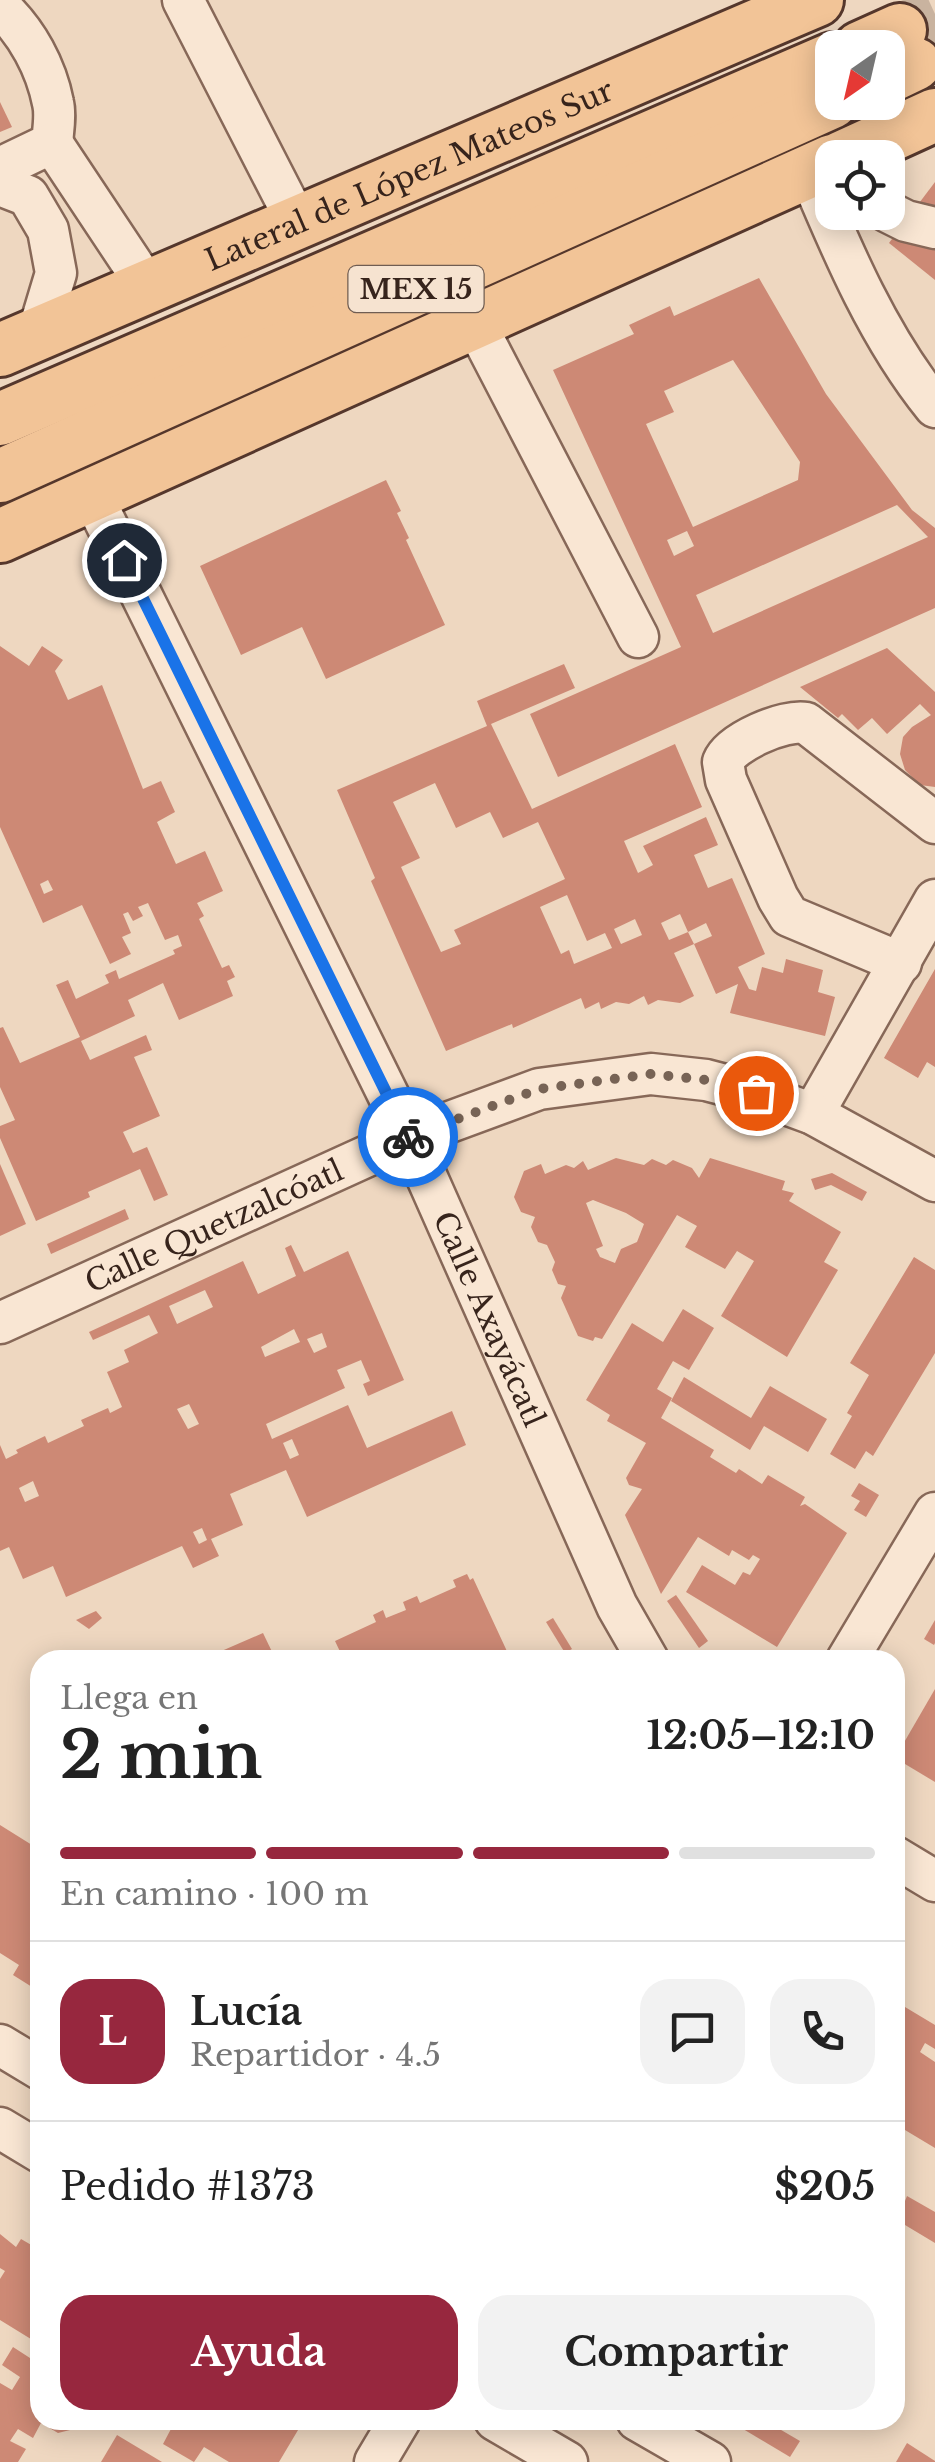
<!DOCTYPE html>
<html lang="es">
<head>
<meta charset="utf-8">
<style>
	:root { --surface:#fff; --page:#f2f2f2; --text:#222; --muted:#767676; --line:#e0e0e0; --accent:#97273e }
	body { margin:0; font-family:"Libre Baskerville",serif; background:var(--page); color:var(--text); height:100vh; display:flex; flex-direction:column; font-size:38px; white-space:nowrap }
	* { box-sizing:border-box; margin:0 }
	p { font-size:32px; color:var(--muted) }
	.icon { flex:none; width:55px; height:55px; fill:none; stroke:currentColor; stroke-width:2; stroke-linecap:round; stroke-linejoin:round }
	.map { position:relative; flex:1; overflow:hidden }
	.details { position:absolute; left:30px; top:1650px; width:875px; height:780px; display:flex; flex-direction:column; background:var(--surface); border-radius:30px; box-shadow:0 5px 25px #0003 }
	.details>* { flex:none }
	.needle { width:65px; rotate:214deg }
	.fabs { position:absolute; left:815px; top:30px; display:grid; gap:20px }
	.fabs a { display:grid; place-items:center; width:90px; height:90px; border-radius:20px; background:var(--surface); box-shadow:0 5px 25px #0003; font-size:50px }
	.pin { position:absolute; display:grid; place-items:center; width:85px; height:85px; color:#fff; margin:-42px; border:5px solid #fff; border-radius:50%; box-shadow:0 2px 10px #0007 }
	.courier { position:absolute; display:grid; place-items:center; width:100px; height:100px; margin:-50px; border:8px solid #1a73e8; border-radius:50%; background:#fff; color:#222; box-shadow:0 2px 12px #0007 }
	.head em { font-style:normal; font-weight:700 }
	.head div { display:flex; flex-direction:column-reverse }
	.head { display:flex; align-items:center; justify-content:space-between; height:170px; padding:0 30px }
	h1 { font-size:65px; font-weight:700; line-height:75px }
	.bar { display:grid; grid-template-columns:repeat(4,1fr); gap:15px 10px; align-content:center; height:120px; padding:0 30px }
	.bar i { height:12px; border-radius:8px; background:var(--line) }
	.bar .current { background:var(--accent) }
	.bar p { grid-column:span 4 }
	.line { display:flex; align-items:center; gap:25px; padding:0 30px; border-top:2px solid var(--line) }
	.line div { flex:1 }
	.round { display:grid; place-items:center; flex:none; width:105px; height:105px; border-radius:30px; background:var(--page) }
	.button { display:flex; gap:20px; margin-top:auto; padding:20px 30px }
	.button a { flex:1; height:115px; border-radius:30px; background:var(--accent); color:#fff; font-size:40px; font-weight:700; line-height:115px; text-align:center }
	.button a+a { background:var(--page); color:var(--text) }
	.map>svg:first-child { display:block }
	.building { fill:#cd8975; fill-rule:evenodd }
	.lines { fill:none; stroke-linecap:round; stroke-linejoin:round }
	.major-tunnel { stroke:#c9b39f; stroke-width:52; stroke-dasharray:52 26; stroke-linecap:butt }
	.minor-casing { stroke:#876858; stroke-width:45 }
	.major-casing { stroke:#55372c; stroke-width:58 }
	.minor { stroke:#f9e6d3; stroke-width:40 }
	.major { stroke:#f2c497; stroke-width:52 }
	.done { stroke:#776355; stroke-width:10; stroke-dasharray:0 18 }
	.route { stroke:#1a73e8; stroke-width:12 }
	.labels { text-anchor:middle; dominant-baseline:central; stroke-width:8; stroke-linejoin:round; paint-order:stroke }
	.shield { fill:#f6e3d0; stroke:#705d52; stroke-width:2.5 }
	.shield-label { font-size:28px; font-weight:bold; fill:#37241c }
	.street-label { font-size:30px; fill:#37241c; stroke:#f6e3d0 }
</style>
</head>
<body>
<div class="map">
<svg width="935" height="2462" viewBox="0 0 935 2462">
	<rect width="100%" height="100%" fill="#eed7c0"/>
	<g class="building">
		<path d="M0,102L12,127L0,132Z"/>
		<path d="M935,182V280L889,243Z"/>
		<path d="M759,278L826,394L912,510L935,528V608L558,777L530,714L681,647L553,370L634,334L629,325L670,306L674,316ZM733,360L800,462L798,480L693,527L646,424L674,412L664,391ZM897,505L928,537L713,633L696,595ZM687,531L694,546L674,556L667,540Z"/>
		<path d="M386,480L401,511L397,513L409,538L406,540L445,625L326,679L302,627L241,655L200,566Z"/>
		<path d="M0,646L29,666L42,646L63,660L55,671L68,700L102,685L143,789L161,781L175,812L157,822L176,864L205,851L223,891L197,903L204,916L199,919L222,968L229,965L235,977L227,981L233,996L179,1020L163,983L128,1000L135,1016L81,1041L90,1060L146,1035L152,1050L134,1057L160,1116L123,1132L133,1153L147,1147L168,1195L154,1201L140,1169L88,1192L90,1197L36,1221L0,1138V1126L15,1120L0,1087V1028L3,1027L20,1063L80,1037L56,985L68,980L76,999L109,983L105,975L116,970L119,979L175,954L173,950L182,946L178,935L165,940L148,903L138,907L143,916L133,921L128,912L123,914L131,933L122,937L131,954L110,964L82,905L43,923L0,827ZM48,880L53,890L44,894L40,884Z"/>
		<path d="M887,648L935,692V787L920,785L905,770L900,754L903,737L912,727L931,715L920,704L887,734L872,718L858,730L842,714L838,718L800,687Z"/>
		<path d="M564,664L575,688L491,724L532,809L675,744L702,807L624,841L638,873L653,865L643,846L706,817L718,845L694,855L708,888L732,878L765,954L738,967L749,989L756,991L762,967L783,973L786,959L823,970L818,992L835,997L825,1036L730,1013L738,984L716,994L694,944L712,936L706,923L688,932L680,914L661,923L669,940L688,932L694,944L674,953L694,996L680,1003L658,1000L648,1005L644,996L629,1004L616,1002L601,1009L599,1002L585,1009L581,998L513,1028L512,1024L446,1051L371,881L375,878L337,790L487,726L477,701ZM435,783L456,828L490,812L503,838L538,822L565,879L454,930L461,944L441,952L401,867L420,858L393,802ZM567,895L587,941L605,933L612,948L574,964L569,950L561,954L540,907ZM635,919L642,935L621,944L614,929Z"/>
		<path d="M935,969V1067L927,1062L918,1078L884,1058Z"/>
		<path d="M616,1158L644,1165L652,1159L666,1165L673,1160L692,1168L699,1178L710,1158L785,1181L782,1190L794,1193L789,1201L841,1232L824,1262L838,1270L787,1357L721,1316L754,1261L737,1251L725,1269L685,1247L697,1226L677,1215L602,1339L595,1337L593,1341L578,1336L561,1298L566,1286L558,1284L552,1270L555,1262L547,1245L538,1242L531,1227L535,1217L521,1212L514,1197L524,1171L541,1164L545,1174L566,1165L574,1168L583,1161L588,1170ZM593,1200L626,1213L644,1224L637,1242L621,1249L615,1263L600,1257L596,1249L603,1246L586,1203Z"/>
		<path d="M0,1164L26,1224L0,1236Z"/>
		<path d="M832,1173L867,1192L862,1201L831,1185L815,1190L811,1179Z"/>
		<path d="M125,1209L129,1219L51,1254L47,1244Z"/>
		<path d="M291,1245L304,1272L348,1251L404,1380L368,1396L363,1384L370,1381L361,1360L337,1370L345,1388L266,1424L272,1439L348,1405L367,1448L452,1411L466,1445L307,1517L286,1470L230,1494L243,1525L211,1539L219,1556L193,1568L182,1546L66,1597L53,1566L23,1579L9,1547L0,1551V1445L6,1459L18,1453L16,1450L45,1436L48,1443L84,1426L81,1420L108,1408L110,1413L122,1407L107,1372L129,1362L124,1350L158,1333L149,1315L93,1340L89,1332L243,1261L258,1294L296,1276L285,1248ZM205,1290L213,1307L177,1324L169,1306ZM294,1329L300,1342L265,1357L261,1347ZM322,1333L327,1347L314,1353L307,1339ZM189,1404L199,1424L188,1429L177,1409ZM292,1439L299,1455L290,1459L283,1443ZM33,1481L39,1496L25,1502L19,1488ZM202,1528L207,1540L199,1544L193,1532Z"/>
		<path d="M914,1257L935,1270V1353L873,1456L866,1451L855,1469L830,1454L852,1416L847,1413L869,1375L850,1363Z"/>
		<path d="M683,1309L714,1328L689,1370L673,1361L657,1389L672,1398L661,1418L714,1450L710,1457L736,1473L739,1469L762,1484L768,1475L805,1497L800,1506L805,1504L847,1533L777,1647L686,1592L702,1565L735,1585L743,1572L750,1575L760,1559L753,1555L749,1560L732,1550L729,1556L698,1537L661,1594L625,1515L642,1489L629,1485L626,1478L646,1443L607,1421L610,1415L586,1400L632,1323L663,1342Z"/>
		<path d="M684,1377L751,1418L770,1386L827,1419L808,1452L764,1426L750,1450L671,1401Z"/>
		<path d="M859,1483L879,1495L866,1517L854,1510L860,1501L851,1496Z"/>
		<path d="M467,1574L470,1580L473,1578L511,1660H344L335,1641L376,1622L373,1615L383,1610L386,1618L406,1610L403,1602L417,1596L420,1603L456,1587L453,1580Z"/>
		<path d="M676,1595L708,1641L699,1648L667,1601Z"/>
		<path d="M96,1611L102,1618L89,1629L76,1620Z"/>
		<path d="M553,1618L572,1649L565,1653L546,1622Z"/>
		<path d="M935,1620V1643L934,1645L924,1639Z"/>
		<path d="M263,1633L275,1658L212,1660L210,1656Z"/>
		<path d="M935,1689V1782L895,1758Z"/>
		<path d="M0,1825L40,1850V1992L13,1975L19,1965L0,1953Z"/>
		<path d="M895,2001L935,2025V2049L925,2043L920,2052L935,2062V2148L895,2124Z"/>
		<path d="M895,2195L905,2201L907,2196L935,2212V2243L895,2219Z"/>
		<path d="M0,2234L16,2247L21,2239L40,2250V2420H94L90,2425L58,2433L41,2423L33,2438L18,2429L10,2441L26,2449L18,2462H0V2383L12,2390L20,2377L2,2365L13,2347L30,2358L39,2344L0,2320V2279L5,2271L0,2268Z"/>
		<path d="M159,2420H304L279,2462H229L204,2447L194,2462L163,2444L172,2427Z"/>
		<path d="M728,2420H764L800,2441L790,2457Z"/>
		<path d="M117,2435L162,2462H101Z"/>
		<path d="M907,2443L935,2461V2462H896Z"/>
	</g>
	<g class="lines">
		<path class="major-tunnel" d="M900,30L935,14"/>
		<g class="minor-casing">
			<g id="minor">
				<path d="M183,0L297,222"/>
				<path d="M0,7C27,32 46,67 53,103C56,115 53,131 52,143L0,168"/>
				<path d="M52,143L147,286"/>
				<path d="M809,172C843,253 879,338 935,407"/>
				<path d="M0,185L28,196L48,230L56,273L38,333"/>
				<path d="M888,212L906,221L935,228"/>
				<path d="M475,323L638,637"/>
				<path id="s1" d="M92,495L409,1137L617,1606L648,1660"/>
				<path d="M901,963L789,916L778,898L726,780L723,762C731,742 784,719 806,723L935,823"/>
				<path d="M813,1114L935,900"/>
				<path id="s2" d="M0,1323L409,1137L539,1089L651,1074L706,1080L756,1093L813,1114L935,1181"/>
				<path d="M847,1660L935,1513"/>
				<path d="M895,1857L935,1881"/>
				<path d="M0,2045L40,2069"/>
				<path d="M0,2128L40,2152"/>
				<path d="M495,2420L567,2462"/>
				<path d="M637,2420L710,2462"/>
				<path d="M375,2462L400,2420"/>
			</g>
		</g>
		<g class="major-casing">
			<g id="major">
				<path d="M860,48L900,30"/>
				<path d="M888,77L915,64"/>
				<path d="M841,158L935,115"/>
				<path id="s3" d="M0,350L817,0"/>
				<path d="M0,419L832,59"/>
				<path d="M0,476L832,102"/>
				<path d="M0,536L832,161"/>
			</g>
		</g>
		<use href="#minor" class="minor"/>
		<use href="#major" class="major"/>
	</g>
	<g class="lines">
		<path class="done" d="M408,1137L539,1089L651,1074L706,1080L756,1093"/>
		<path class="route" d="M124,560L408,1137"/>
	</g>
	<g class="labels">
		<rect class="shield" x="348.5" y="266" width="135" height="46" rx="8"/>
		<g class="shield-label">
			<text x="416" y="289">MEX 15</text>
		</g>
		<g class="street-label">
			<text stroke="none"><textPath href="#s3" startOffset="445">Lateral de López Mateos Sur</textPath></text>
			<text stroke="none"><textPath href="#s2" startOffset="235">Calle Quetzalcóatl</textPath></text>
			<text stroke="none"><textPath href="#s1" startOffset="915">Calle Axayácatl</textPath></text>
		</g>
	</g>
</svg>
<div class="fabs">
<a><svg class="needle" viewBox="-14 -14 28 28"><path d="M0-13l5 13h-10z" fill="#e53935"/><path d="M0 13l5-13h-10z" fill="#767676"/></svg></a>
<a><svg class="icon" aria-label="locate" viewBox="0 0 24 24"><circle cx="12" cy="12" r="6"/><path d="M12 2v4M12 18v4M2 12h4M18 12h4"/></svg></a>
</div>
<div class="pin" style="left:756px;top:1093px;background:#ea580c"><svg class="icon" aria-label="bag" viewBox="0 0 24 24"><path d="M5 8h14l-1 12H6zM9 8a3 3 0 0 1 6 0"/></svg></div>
<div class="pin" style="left:124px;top:560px;background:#1f2937"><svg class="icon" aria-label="home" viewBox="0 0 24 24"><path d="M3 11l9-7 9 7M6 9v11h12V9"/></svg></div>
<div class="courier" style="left:408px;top:1137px"><svg class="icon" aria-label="bike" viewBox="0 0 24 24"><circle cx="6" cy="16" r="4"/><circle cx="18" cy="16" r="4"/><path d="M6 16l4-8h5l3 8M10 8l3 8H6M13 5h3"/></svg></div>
<section class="details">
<div class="head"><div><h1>2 min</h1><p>Llega en</p></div><em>12:05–12:10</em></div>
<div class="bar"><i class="current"></i><i class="current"></i><i class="current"></i><i></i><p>En camino · 100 m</p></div>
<div class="line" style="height:180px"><b class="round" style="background:var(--accent);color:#fff">L</b><div><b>Lucía</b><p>Repartidor · 4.5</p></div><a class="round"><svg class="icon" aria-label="chat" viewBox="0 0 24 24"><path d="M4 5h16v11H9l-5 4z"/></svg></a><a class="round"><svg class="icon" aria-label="phone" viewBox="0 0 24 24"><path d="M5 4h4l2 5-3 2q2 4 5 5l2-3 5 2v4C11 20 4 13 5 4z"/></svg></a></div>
<div class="line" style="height:130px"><div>Pedido #1373</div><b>$205</b></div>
<div class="button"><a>Ayuda</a><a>Compartir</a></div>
</section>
</div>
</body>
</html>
